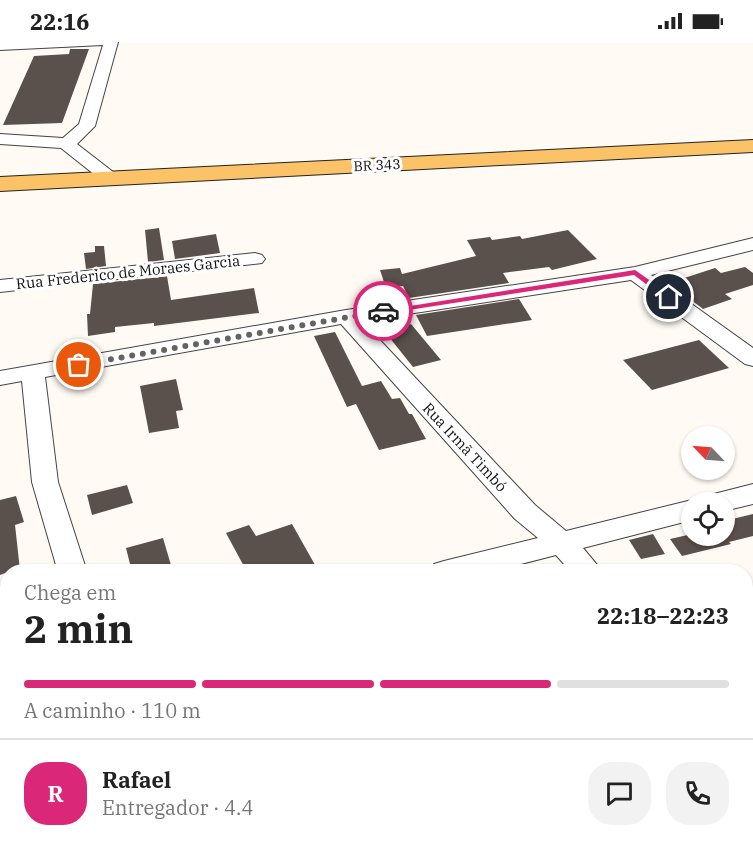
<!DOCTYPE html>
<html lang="pt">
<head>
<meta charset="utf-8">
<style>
	:root { --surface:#fff; --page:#f2f2f2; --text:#222; --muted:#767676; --line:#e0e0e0; --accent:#db2777 }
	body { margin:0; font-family:"IBM Plex Serif",serif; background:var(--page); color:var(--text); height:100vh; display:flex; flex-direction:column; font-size:22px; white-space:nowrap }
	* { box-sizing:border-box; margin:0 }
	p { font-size:20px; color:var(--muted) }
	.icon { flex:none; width:33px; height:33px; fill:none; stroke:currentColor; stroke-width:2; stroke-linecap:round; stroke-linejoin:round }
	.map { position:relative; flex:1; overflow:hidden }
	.panel { position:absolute; left:0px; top:522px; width:753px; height:296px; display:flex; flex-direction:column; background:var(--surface); border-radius:24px 24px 0 0; box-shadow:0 2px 4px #0004 }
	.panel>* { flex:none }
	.needle { width:39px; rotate:295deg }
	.buttons { position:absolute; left:681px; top:384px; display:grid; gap:12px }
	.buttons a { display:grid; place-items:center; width:54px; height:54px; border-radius:50%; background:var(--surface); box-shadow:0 2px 4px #0004; font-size:30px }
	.pin { position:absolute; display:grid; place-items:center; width:51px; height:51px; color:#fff; margin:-26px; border:3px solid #fff; border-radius:50%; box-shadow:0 2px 6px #0007 }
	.courier { position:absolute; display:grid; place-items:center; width:60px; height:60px; margin:-30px; border:4px solid #db2777; border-radius:50%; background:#fff; color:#222; box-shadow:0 2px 8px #0007 }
	.head em { font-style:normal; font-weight:700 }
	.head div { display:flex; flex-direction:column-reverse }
	.head { display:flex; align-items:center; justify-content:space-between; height:102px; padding:0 24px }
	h1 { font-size:39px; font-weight:700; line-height:45px }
	.bar { display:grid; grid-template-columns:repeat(4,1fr); gap:9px 6px; align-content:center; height:72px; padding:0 24px }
	.bar i { height:8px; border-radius:4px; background:var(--line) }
	.bar .current { background:var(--accent) }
	.bar p { grid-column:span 4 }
	.line { display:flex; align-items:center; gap:15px; padding:0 24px; border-top:2px solid var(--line) }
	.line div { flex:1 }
	.round { display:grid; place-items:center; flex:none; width:63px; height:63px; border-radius:24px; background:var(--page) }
	.status { display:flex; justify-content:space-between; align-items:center; height:42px; padding:0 30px; background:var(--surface); direction:ltr }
	.status svg { height:16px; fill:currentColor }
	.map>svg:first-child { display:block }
	.building { fill:#5a504c }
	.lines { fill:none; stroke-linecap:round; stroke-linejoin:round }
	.minor-casing { stroke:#444; stroke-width:2 }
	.major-casing { stroke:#222; stroke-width:2 }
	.minor { fill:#fff; fill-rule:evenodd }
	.major { fill:#fcc267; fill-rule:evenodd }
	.route { fill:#db2777 }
	.done { stroke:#646360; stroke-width:6; stroke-dasharray:0 10.8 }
	.labels { text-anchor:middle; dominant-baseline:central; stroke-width:6; stroke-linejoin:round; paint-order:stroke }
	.far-street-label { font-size:14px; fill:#111; stroke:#fff }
	.street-label { font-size:15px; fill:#111; stroke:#fff }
</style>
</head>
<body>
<div class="status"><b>22:16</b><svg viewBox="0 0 49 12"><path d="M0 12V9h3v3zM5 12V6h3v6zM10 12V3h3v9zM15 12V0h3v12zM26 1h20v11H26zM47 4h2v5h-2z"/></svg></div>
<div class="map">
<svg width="753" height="817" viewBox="0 0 753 817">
	<rect width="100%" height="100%" fill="#fffbf4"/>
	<g class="building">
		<path d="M70,7H89L62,81L3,83L34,14L69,12Z"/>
		<path d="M159,186L164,218L148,220L145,188Z"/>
		<path d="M568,188L597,217L552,228L549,225L503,231L509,241L409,256L403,244L386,246L380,228L400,226L402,232L476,214L467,198L490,195L492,198L520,194L522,197Z"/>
		<path d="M216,192L220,211L175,217L172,199Z"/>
		<path d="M95,204H104L106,224L86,227L84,211L95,210Z"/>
		<path d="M745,225L753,231V243L725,252L732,257L703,267L669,241L715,226L721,231Z"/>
		<path d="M167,234L171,258L254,246L259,271L154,284V281L115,285V290L88,294L87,272H90L93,242Z"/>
		<path d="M519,257L532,278L427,294L416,273Z"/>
		<path d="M411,282L441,318L413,325L385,290Z"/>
		<path d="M335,290L362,344L381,339L392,357L400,356L409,372H412L426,397L379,408L356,362L347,365L314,294Z"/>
		<path d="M699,298L729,326L652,348L623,318Z"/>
		<path d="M176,337L183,368L176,369L179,386L149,391L140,344Z"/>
		<path d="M127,443L133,461L92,473L87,453Z"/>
		<path d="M16,454L24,480L15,483L20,528L8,530L0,533V458Z"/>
		<path d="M753,472V494L729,500L731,502L682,514L670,497L692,492L724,494V479Z"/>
		<path d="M292,482L319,530H247L226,491L249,483L256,494Z"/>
		<path d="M653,492L665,512L641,517L629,498Z"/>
		<path d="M163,496L173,530H132L126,506Z"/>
	</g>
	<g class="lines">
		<g class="minor-casing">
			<g id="minor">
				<path d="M0,0H118L95,84L77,102L117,133L120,137L117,141H105L61,106L0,102V92L63,96L79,82L103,3L0,8Z"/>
				<path d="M753,196V208L651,233L753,306V324L745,322L631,238L362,279L535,463L566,489L692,458L700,460H692V478L583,506L603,530H571L556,513L490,530H430L434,522L444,519L538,496L515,477L341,282L45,335L58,440L87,530H58L32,440L22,339L0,343V329L346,268L635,225Z"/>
				<path d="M255,211L262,213L265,217L262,221L0,250V238Z"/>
				<path d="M753,442V462L724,469V460H707L710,453Z"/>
				<path d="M8,624V652L0,654V626Z"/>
				<path d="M746,698L753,701V738L746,735Z"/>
				<path d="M753,755V790L746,793V758Z"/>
				<path d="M162,810H199L201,817H165Z"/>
				<path d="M653,810H700L697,817H651Z"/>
			</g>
		</g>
		<g class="major-casing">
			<path id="major" d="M753,98V110L0,149V135Z"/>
		</g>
		<use href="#minor" class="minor"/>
		<use href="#major" class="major"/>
	</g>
	<path class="route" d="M635,228L672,254V257H666L634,233L383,272L379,269Z"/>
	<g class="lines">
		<path class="done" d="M79,323L383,269"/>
	</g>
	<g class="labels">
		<g class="far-street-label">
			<text transform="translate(377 123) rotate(-3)">BR 343</text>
		</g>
		<g class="street-label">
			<text transform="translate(128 230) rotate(-6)">Rua Frederico de Moraes Garcia</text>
			<text transform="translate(465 405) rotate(47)">Rua Irmã Timbó</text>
		</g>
	</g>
</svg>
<div class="buttons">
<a><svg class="needle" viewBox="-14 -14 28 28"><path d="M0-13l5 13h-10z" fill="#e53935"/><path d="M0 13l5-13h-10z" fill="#767676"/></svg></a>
<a><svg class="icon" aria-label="locate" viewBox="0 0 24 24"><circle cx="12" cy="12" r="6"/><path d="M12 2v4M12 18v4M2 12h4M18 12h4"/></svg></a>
</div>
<div class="pin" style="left:79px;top:323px;background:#ea580c"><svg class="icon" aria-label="bag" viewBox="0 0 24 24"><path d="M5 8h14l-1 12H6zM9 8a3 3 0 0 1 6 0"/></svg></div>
<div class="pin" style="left:669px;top:255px;background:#1f2937"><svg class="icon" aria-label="home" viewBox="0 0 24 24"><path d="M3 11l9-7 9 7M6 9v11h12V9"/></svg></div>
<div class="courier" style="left:383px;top:269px"><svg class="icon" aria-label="car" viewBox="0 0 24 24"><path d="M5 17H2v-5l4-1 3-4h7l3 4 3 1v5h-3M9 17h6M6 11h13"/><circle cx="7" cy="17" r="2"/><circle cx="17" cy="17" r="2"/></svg></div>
<section class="panel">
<div class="head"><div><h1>2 min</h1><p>Chega em</p></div><em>22:18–22:23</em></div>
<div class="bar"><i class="current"></i><i class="current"></i><i class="current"></i><i></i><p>A caminho · 110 m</p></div>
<div class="line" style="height:108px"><b class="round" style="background:var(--accent);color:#fff">R</b><div><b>Rafael</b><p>Entregador · 4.4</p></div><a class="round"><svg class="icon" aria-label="chat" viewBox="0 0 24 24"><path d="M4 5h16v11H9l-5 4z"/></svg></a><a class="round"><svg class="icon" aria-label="phone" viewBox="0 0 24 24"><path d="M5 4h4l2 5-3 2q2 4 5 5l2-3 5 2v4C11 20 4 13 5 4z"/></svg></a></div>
</section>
</div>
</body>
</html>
